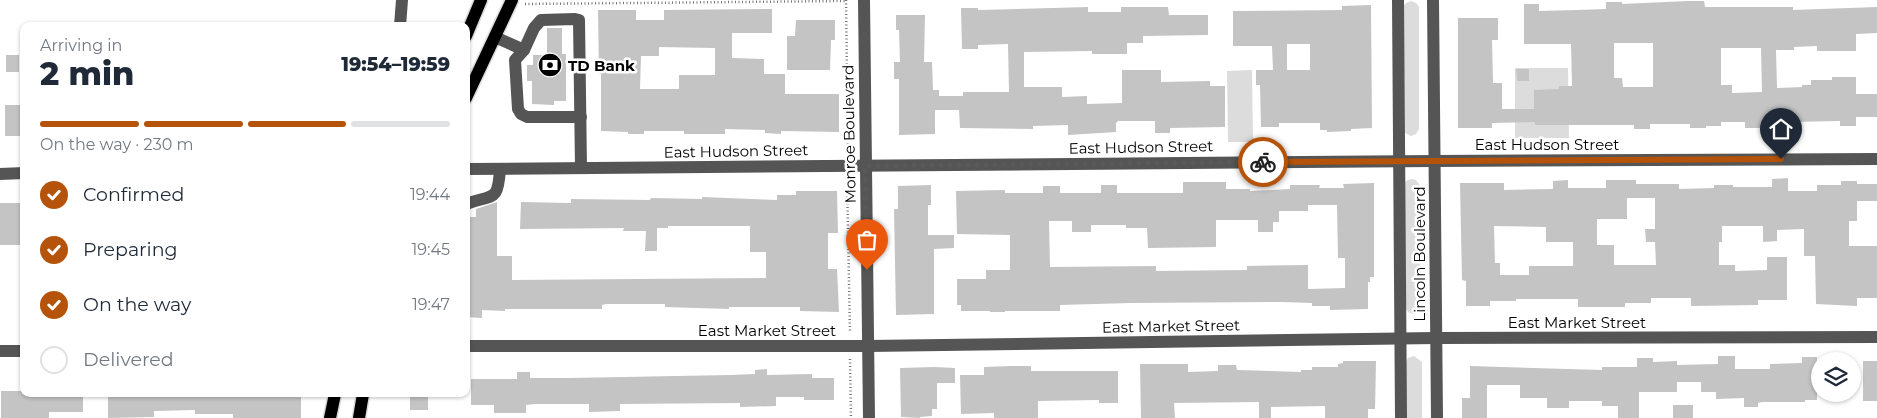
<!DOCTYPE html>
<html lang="en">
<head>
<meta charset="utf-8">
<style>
	:root { --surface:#fff; --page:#f2f2f3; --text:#1f2937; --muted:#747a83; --line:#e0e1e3; --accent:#b45309 }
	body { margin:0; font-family:Montserrat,sans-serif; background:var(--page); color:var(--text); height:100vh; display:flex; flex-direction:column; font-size:19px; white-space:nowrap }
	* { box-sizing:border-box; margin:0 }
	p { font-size:16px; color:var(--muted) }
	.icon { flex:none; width:28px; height:28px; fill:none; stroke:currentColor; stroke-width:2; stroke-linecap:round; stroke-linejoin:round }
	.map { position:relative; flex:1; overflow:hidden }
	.details { position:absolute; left:20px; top:22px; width:450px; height:375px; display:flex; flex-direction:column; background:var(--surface); border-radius:10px; box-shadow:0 1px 4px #0004 }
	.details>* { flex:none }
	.fabs { position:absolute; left:1811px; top:352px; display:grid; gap:10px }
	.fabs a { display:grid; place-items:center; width:50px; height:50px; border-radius:50%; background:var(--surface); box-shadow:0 1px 4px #0004; font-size:25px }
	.pin { position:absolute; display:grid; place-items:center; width:42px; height:42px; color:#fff; margin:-51px -21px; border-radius:50% 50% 50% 0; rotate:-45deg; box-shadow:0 0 5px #0007 }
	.pin .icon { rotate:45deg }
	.courier { position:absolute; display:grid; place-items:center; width:50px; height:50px; margin:-25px; border:4px solid #b45309; border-radius:50%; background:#fff; color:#222; box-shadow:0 1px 6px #0007 }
	.overview em { font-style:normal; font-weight:800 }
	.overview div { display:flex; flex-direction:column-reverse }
	.overview { display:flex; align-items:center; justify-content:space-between; height:85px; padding:0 20px }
	h1 { font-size:32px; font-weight:800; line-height:38px }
	.bar { display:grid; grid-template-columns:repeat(4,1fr); gap:8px 5px; align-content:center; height:60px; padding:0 20px }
	.bar i { height:6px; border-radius:4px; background:var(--line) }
	.bar .active { background:var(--accent) }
	.bar p { grid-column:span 4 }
	ol { padding:0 20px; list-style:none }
	li { display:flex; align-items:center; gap:15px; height:55px }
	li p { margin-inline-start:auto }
	li .icon { padding:5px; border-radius:50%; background:var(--accent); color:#fff; stroke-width:4 }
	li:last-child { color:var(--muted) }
	li i { width:28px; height:28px; border:2px solid var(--line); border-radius:50% }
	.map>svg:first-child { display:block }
	.green { fill:#dcdcdc }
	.building { fill:#c4c4c4; fill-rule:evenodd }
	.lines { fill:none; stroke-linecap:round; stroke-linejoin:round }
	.major-casing { stroke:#dbdbdb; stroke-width:15 }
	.path { stroke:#777; stroke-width:2.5; stroke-dasharray:1 2.5; stroke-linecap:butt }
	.minor { stroke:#555; stroke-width:12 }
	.major { stroke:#000; stroke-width:12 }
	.done { stroke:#595959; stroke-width:5; stroke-dasharray:0 9 }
	.route { stroke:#b45309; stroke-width:6 }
	.labels { text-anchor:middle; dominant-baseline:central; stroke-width:5; stroke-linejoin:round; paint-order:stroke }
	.poi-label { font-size:15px; font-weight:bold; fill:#000; stroke:#fff; text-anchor:start }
	.street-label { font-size:15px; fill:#000; stroke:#fff }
</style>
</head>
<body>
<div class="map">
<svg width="1877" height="418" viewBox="0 0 1877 418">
	<rect width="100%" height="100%" fill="#fff"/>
	<g class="green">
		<path d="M1411,1L1416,3L1419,7V129L1416,134L1411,136L1405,133L1403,7L1406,3Z"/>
		<path d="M1515,68H1568L1569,138H1515Z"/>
		<path d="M1252,70L1253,142H1228L1227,71Z"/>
		<path d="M1411,179L1416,180L1419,184L1421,307L1418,312L1413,314L1408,312L1405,307L1403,185L1406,181Z"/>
		<path d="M1414,356L1422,362V418H1406V362L1408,358Z"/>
	</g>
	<g class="building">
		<path d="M1688,1H1704L1705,7H1793V10L1877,7V33L1856,34V51H1817V46L1794,47V50H1776L1777,88L1802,87V85H1811V80H1832V77H1856V94H1877V117H1856V126H1840V121L1788,122V128H1745V122H1721V126H1706V128H1690V124H1650V129H1634V125H1535V122L1492,123V128H1458V18H1498V40H1492L1493,83H1502V109H1534V90L1559,89V86H1572L1571,44H1524V4H1539V11L1577,10L1606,9V2H1622V4ZM1614,43H1653V87H1623L1622,78H1614ZM1721,48H1761L1762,92L1732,93V85H1721Z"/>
		<path d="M1371,5L1372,128L1351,129V131L1327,132V130H1320V123H1279V127H1261L1260,85H1256V70H1273L1272,46H1233V11L1342,10V6ZM1287,44H1310V70H1287Z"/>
		<path d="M1088,7V12H1121V7H1168L1169,15H1208V35L1143,36V43H1127V54H1092V51L1024,52V87H1062V97L1087,96V104L1122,103V70H1161V82L1210,81V86H1225V127L1170,128V133H1155V121H1118L1116,123V132L1068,135V125L1033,126V129L960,128L959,110H935V134L899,135V79H894V62H900L899,30H896V15H925L924,62H932L933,90H939V96H963V92H1009L1008,44L978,45V49H962L961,8H978V10Z"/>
		<path d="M772,9V33H732V58L764,59V74H785V94H839V132L781,131V134L765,133V130L725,129V134H684V131H644V134H628V132L601,131V74H599L598,10H636V20H664V10ZM659,47L715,48V75H679V89H640L641,56H659Z"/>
		<path d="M796,20H835V40H831L830,70H787V36H795Z"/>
		<path d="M547,28H562V54H566V101H554V105L532,104V81H527V65H533V55H547Z"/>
		<rect x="6" y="55" width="13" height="17"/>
		<path d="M1516,69H1529V81H1517Z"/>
		<rect x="5" y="105" width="19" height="31"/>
		<path d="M1788,178V191H1817V185H1841V181H1857V184H1877V201H1857V221H1849V246H1877V298H1857V306L1816,304L1815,256H1804V229L1777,230V241L1763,242V226H1722V242H1719V265H1735V271L1767,270V257H1787V300H1758V305L1691,306V298H1651V303H1625V307H1578V299H1516V301H1490V306H1466V281L1462,280L1460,183H1504V190L1553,189V181L1568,180V188H1606V180H1636V184H1679V189L1714,188V185H1733V187H1772V179ZM1627,198H1655V229H1645L1646,242H1655L1656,265H1614V245H1597V219H1627ZM1494,226L1546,227V242H1573V266H1529V275H1500V263H1495Z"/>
		<path d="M1183,182H1226V189H1250V191L1290,189V185H1320L1319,188H1344L1343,184L1374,183V277H1370V282H1368V309L1330,310V306H1312V303L1282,302L1130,303L1060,305V311H1005V312H990V311H961V305H957V279H986V270H1010V235L957,234L956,191L1005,190V193H1043V186H1060V193H1101V185H1117V193H1183ZM1308,205H1337L1338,258H1345V288L1308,289V265L1247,266V270L1156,271V266L1050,267L1049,221H1072V232H1091V225H1126V228H1147L1148,248L1216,247V220H1258V232H1273V222H1279V211H1308Z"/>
		<path d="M931,185V205H928V235H954V248L934,249V314L896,315L894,209H898V186Z"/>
		<path d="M796,191H837L838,233H828V269H837L839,312L800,311V307H729V309L665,307V304H606L602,305V309H505V311L482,310V318L466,317V217H476V209L497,202V256H512V280L766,278V252H750V226H668V228H657V251H645L646,231H623L624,228L520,229L521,202L571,203V199L650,200L651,198L702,199V197L777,200V195H796Z"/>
		<rect x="0" y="203" width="24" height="42"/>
		<path d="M1718,356H1735V369H1770V364L1802,363V357H1817V400H1805V402H1762L1758,403V407H1744V398L1716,399V392H1701V382H1677V392H1639V418H1618V406H1602V401H1569V408H1547V398H1520V385H1487V418H1462V398H1470V366L1602,370V367H1637V358H1653V362L1677,361V365L1718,364Z"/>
		<path d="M1343,361H1376L1375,409H1368V418H1325V406L1271,407V418H1259V402L1174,403L1175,418H1141L1140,364H1188V372L1218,371V365H1236L1237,370L1301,372V370H1312V367H1338V364L1343,363Z"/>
		<rect x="1863" y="361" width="14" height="40"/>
		<path d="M1011,366H1031V371H1118V403H1099V400L1038,401V418H994V413L961,414L960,375H984V367Z"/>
		<path d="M934,367L955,368V383H937V409H932V416L920,417V418L901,417L900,368Z"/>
		<path d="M767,369V375L812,374V378H834V400H804V397H776V406L740,407V403L620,404V411L589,412V404H535L526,405V413H494V405H471V379H517V372H530V378H569L731,375L755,374V370Z"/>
		<path d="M1,391H22V394H83V412H49V418H1Z"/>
		<path d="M108,394H301V418H233V414H195V410L154,411V417L108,418Z"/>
		<rect x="410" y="394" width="18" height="16"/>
		<rect x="1673" y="405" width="20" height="13"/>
	</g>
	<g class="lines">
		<g class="major-casing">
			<g id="major">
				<path d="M466,36L481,0"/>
				<path d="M466,98L512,0"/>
				<path d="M330,418L335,394"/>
				<path d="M359,418L363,394"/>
			</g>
		</g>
		<g class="path">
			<path d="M846,0L848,153"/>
			<path d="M525,4L846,1"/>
			<path d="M847,179L850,333"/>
			<path d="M850,359L851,418"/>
		</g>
		<g class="minor">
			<path d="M864,0L869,418"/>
			<path d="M1398,0L1401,418"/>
			<path d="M1433,0L1437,418"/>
			<path d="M400,26L402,0"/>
			<path d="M495,37L524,50L534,28L541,20L575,19L579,20L581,168"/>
			<path d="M524,50L515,60L518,109L521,114L527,117H581"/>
			<path d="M466,169L1434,161L1877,159"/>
			<path d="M0,174L24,173"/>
			<path d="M466,204C493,194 498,203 500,169"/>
			<path d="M466,346H868L1436,338L1877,337"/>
			<path d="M0,351H24"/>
		</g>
		<use href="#major" class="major"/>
	</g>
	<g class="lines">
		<path class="done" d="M867,270L865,166L1263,162"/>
		<path class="route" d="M1263,162L1781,159"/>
	</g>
	<defs>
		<g id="bank-disc" transform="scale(1.25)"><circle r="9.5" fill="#000" stroke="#fff"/><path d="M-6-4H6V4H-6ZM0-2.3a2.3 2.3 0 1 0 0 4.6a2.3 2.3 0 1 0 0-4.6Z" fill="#fff"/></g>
	</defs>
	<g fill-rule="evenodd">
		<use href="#bank-disc" x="550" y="65"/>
	</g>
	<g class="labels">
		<g class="poi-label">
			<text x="568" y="65">TD Bank</text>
		</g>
		<g class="street-label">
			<text transform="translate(849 134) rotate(-91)">Monroe Boulevard</text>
			<text x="1547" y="144">East Hudson Street</text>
			<text transform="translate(1141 147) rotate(-1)">East Hudson Street</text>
			<text transform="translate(736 151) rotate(-1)">East Hudson Street</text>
			<text transform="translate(1419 254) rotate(-90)">Lincoln Boulevard</text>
			<text x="1577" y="322">East Market Street</text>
			<text transform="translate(1171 326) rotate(-1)">East Market Street</text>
			<text x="767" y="330">East Market Street</text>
		</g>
	</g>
</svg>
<div class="fabs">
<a><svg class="icon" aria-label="layers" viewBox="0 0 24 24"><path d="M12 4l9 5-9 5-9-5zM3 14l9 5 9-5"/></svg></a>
</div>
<div class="pin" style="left:867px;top:270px;background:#ea580c"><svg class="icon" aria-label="bag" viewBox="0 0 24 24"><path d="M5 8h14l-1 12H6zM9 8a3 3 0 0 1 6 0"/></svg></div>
<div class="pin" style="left:1781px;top:159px;background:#1f2937"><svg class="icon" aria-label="home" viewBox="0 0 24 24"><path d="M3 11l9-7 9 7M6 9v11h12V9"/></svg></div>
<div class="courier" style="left:1263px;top:162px"><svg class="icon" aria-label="bike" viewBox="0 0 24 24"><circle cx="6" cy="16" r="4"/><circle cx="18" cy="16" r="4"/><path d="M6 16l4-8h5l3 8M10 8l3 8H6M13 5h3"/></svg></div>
<section class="details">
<div class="overview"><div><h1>2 min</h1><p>Arriving in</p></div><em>19:54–19:59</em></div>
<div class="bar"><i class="active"></i><i class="active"></i><i class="active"></i><i></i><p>On the way · 230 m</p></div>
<ol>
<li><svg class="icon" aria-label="check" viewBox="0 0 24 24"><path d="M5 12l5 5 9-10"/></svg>Confirmed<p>19:44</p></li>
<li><svg class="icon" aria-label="check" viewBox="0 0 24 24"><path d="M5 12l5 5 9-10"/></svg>Preparing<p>19:45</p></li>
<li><svg class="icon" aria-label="check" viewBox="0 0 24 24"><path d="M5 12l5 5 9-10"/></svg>On the way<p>19:47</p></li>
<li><i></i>Delivered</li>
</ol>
</section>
</div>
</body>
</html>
